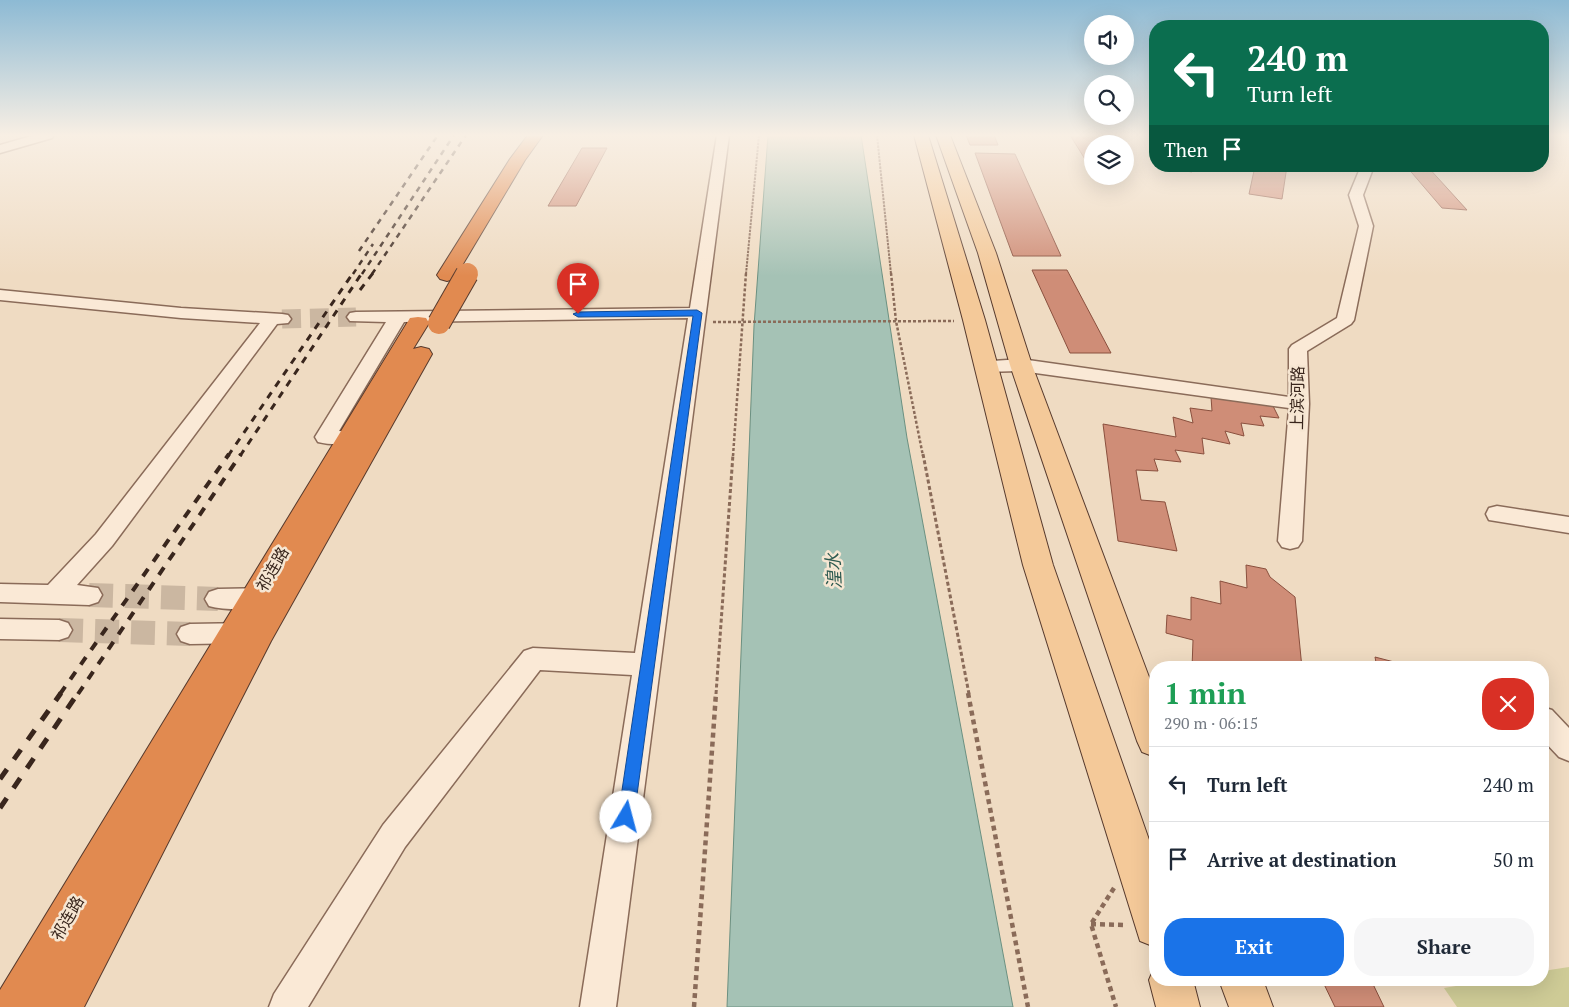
<!DOCTYPE html>
<meta charset="utf-8">
<style>
:root{--surface:#fff;--page:#f6f6f7;--text:#1f2937;--muted:#747a83;--line:#e0e1e3;--accent:#1a73e8}
body{margin:0;font-family:"PT Serif","Noto Sans SC",serif;background:var(--page);color:var(--text);height:100vh;display:flex;flex-direction:column;font-size:19px;white-space:nowrap}
*{box-sizing:border-box;margin:0}
p{font-size:16px;color:var(--muted)}
.icon{flex:none;width:28px;height:28px;fill:none;stroke:currentColor;stroke-width:2;stroke-linecap:round;stroke-linejoin:round}
.map{position:relative;flex:1;overflow:hidden}
.details{position:absolute;left:1149px;top:661px;width:400px;height:325px;display:flex;flex-direction:column;background:var(--surface);border-radius:20px;box-shadow:0 5px 20px #0002}
.details>*{flex:none}
.top-card{position:absolute;left:1149px;top:20px;width:400px;height:152px;border-radius:20px;box-shadow:0 5px 20px #0002;background:#0b6e4f;color:#fff;overflow:hidden}
.buttons{position:absolute;left:1084px;top:15px;display:grid;gap:10px}
.buttons a{display:grid;place-items:center;width:50px;height:50px;border-radius:50%;background:var(--surface);box-shadow:0 5px 20px #0002;font-size:25px}
.pin{position:absolute;display:grid;place-items:center;width:42px;height:42px;color:#fff;margin:-51px -21px;border-radius:50% 50% 50% 0;rotate:-45deg;box-shadow:0 0 5px #0007}
.pin .icon{rotate:45deg}
.me{position:absolute;width:55px;margin:-28px;rotate:8deg;stroke-linejoin:round;filter:drop-shadow(0 0 4px #0008)}
.turn{display:flex;align-items:center;gap:18px;height:105px;padding:0 15px;font-size:22px}
.turn .icon{width:65px;height:65px;stroke-width:2.5}
.turn b{display:block;font-size:35px;line-height:42px}
.then{display:flex;align-items:center;height:48px;padding:0 15px;background:#0003;gap:10px;font-size:19px}
.round{display:grid;place-items:center;flex:none;width:52px;height:52px;border-radius:20px;background:var(--page)}
.head{display:flex;align-items:center;justify-content:space-between;height:85px;padding:0 15px}
h1{font-size:30px;font-weight:700;line-height:38px;color:#1e9e55}
.cta{display:flex;gap:10px;margin-top:auto;padding:10px 15px}
.cta a{flex:1;height:58px;border-radius:20px;background:var(--accent);color:#fff;font-size:20px;font-weight:700;line-height:58px;text-align:center}
.cta a+a{background:var(--page);color:var(--text)}
ul{padding:0;list-style:none}
li{display:flex;align-items:center;gap:15px;height:75px;padding:0 15px;border-top:1px solid var(--line)}
li div{flex:1}
li b{display:block;font-size:19px}
li em{font-style:normal}
.map>svg:first-child{display:block}
</style>
<div class="map">
<svg width="1569" height="1007" viewBox="0 0 1569 1007">
<rect width="100%" height="100%" fill="#efdbc2"/>
<!-- green -->
<path fill="#cecb96" d="M1569,967V1007H1457L1444,988L1492,980H1542L1543,971Z"/>
<!-- water -->
<path fill="#a5c2b5" stroke="#6b9081" d="M768,135H861L907,438L1013,1007H727L754,326Z"/>
<!-- building -->
<g fill="#cf8d77" stroke="#8a503e">
<path d="M966,135H994L998,145H970Z"/>
<path d="M1070,135H1101L1107,144H1092V164H1088Z"/>
<path d="M582,148H607L576,206H548Z"/>
<path d="M975,153L1015,154L1061,256H1013Z"/>
<path d="M1167,166H1195L1192,172L1166,168Z"/>
<path d="M1255,166H1287L1282,199L1249,194Z"/>
<path d="M1406,166H1427L1467,210L1442,208Z"/>
<path d="M1032,270H1067L1111,353H1070Z"/>
<path d="M1211,397L1273,406L1279,418L1260,416L1264,426L1241,423L1244,436L1225,431L1230,444L1202,438L1204,454L1175,450L1181,462L1154,459L1158,471L1136,470L1141,500L1165,502L1177,551L1118,541L1103,424L1176,437L1173,417L1193,423L1190,408L1212,411Z"/>
<path d="M1246,565L1266,569L1270,577L1295,597L1302,668H1192L1193,640L1166,633L1167,615L1191,620V597L1221,604L1220,581L1247,588Z"/>
<path d="M1375,657L1417,668H1377Z"/>
<path d="M1322,980H1371L1384,1007H1335Z"/>
</g>
<g fill="none" stroke-linecap="round" stroke-linejoin="round">
<!-- minor-tunnel-far1 -->
<path stroke="#cbb7a1" stroke-width="19" stroke-dasharray="19 9" stroke-linecap="butt" d="M282,319L356,317"/>
<!-- minor-tunnel -->
<g stroke="#cbb7a1" stroke-width="24" stroke-dasharray="24 12" stroke-linecap="butt">
<path d="M89,595L218,599"/>
<path d="M59,630L190,634"/>
</g>
<!-- minor casing -->
<g stroke="#8a6b59" stroke-width="3">
<g id="minor">
<path d="M35,135H54L52,138L0,153V145Z"/>
<path d="M717,135H729L616,1007H580L632,675L540,670L405,847L308,1007H269L274,994L383,825L524,651L533,648L635,653L688,318L404,322L339,431L356,432L359,437L356,442C344,445 330,445 318,442L315,437L386,322L350,321L347,317L350,313L356,312L690,308Z"/>
<path d="M1361,166H1374L1363,195L1373,226L1354,320L1351,324L1307,351L1309,404L1302,541L1298,547L1290,549L1282,547L1278,541L1289,408L1021,371L985,372L978,370L976,366L978,362L1021,359L1289,397V349L1292,345L1337,318L1359,226L1349,195Z"/>
<path d="M0,290L181,308L282,314L288,315L291,319L288,323L277,324L112,546L77,585L98,588L102,595L98,602L89,605L0,602V584L48,585L96,534L260,323L181,318L0,300Z"/>
<path d="M1497,506L1569,517V533L1489,520L1486,514L1489,508Z"/>
<path d="M268,588L277,591L281,598L277,605C260,610 226,611 209,606L205,599L209,592L218,589Z"/>
<path d="M0,619L59,620L68,623L72,630L68,637L59,640L0,639Z"/>
<path d="M249,623L258,626L262,633L258,640L249,643L190,644L181,641L177,634L181,627L190,624Z"/>
<path d="M1542,707L1552,710L1569,728V761L1559,757L1542,739Z"/>
</g>
</g>
<!-- major casing -->
<g stroke="#573a2d" stroke-width="2">
<g id="major">
<path d="M914,135H928L985,320L1053,565L1155,857V947L1140,941L1023,565L963,320Z"/>
<path d="M936,135H950L996,253L1032,365L1155,693V757L1142,752L1137,741L1010,365L978,253Z"/>
<path d="M1155,966V980H1193L1200,1007H1156L1149,980Z"/>
<path d="M1219,980H1263L1273,1007H1229Z"/>
</g>
</g>
<!-- highway casing -->
<g stroke="#573a2d" stroke-width="2">
<g id="highway">
<path d="M528,135H543L525,160L454,279L447,281L440,279L437,275L510,159Z"/>
<path d="M418,317L426,318L429,323L413,349L421,347L429,349L432,354L271,641L84,1007H0V990L407,323L410,318Z"/>
</g>
</g>
<!-- path-far3 -->
<g stroke="#8a6b59" stroke-width="2" stroke-dasharray="2.5 1" stroke-linecap="butt">
<path d="M877,135L891,274"/>
<path d="M746,274L759,135"/>
</g>
<!-- path-far2 -->
<g stroke="#8a6b59" stroke-width="2.5" stroke-dasharray="3 2" stroke-linecap="butt">
<path d="M891,273L896,321L923,456"/>
<path d="M713,322L954,321"/>
<path d="M733,456L746,273"/>
</g>
<!-- path-far1 -->
<g stroke="#8a6b59" stroke-width="3" stroke-dasharray="4 2.5" stroke-linecap="butt">
<path d="M923,454L969,694"/>
<path d="M716,694L733,454"/>
</g>
<!-- path -->
<g stroke="#8a6b59" stroke-width="4.5" stroke-dasharray="5 4" stroke-linecap="butt">
<path d="M968,693L1028,1007"/>
<path d="M1114,888L1091,924L1116,1007"/>
<path d="M1091,924L1127,925"/>
<path d="M694,1007L716,693"/>
</g>
<!-- minor -->
<use href="#minor" fill="#fae9d6" fill-rule="evenodd"/>
<!-- major -->
<use href="#major" fill="#f4c999" fill-rule="evenodd"/>
<!-- highway -->
<use href="#highway" fill="#e18a50" fill-rule="evenodd"/>
<!-- rail-far3 -->
<g stroke="#39261d" stroke-width="2.5" stroke-dasharray="5.5 5.5" stroke-linecap="butt">
<path d="M359,251L438,135"/>
<path d="M353,274L373,244"/>
<path d="M362,274L454,135"/>
<path d="M372,274L466,135"/>
</g>
<!-- rail-far2 -->
<g stroke="#39261d" stroke-width="3" stroke-dasharray="7 7" stroke-linecap="butt">
<path d="M360,290L373,273"/>
<path d="M228,456L353,273"/>
<path d="M240,456L362,273"/>
</g>
<!-- rail-far1 -->
<g stroke="#39261d" stroke-width="4" stroke-dasharray="9 9" stroke-linecap="butt">
<path d="M60,694L229,454"/>
<path d="M78,694L241,454"/>
</g>
<!-- rail -->
<g stroke="#39261d" stroke-width="5" stroke-dasharray="12 12" stroke-linecap="butt">
<path d="M0,779L61,693"/>
<path d="M0,808L78,693"/>
</g>
<!-- highway-bridge casing -->
<g stroke="#573a2d" stroke-width="24" stroke-linecap="butt">
<path id="highway-bridge" d="M439,323L467,274"/>
</g>
<!-- highway-bridge -->
<use href="#highway-bridge" stroke="#e18a50" stroke-width="22"/>
</g>
<!-- sky -->
<linearGradient id="sky" x2="0" y2="1"><stop stop-color="#8dbad4"/><stop offset="0.49" stop-color="#f8efe4"/><stop offset="1" stop-color="#f8efe4" stop-opacity="0"/></linearGradient>
<rect width="1569" height="276" fill="url(#sky)"/>
<!-- route -->
<path fill="#1a73e8" stroke="#114b97" d="M697,310L702,313L634,817L632,822L626,824L621,822L618,817L693,316L578,317L573,314L578,312Z"/>
<g text-anchor="middle" stroke-width="5" stroke-linejoin="round" paint-order="stroke">
<!-- street labels -->
<g font-size="16" fill="#39261d" stroke="#f6e6d2">
<text transform="translate(1297 398) rotate(-89)" y="6">上滨河路</text>
<text transform="translate(272 569) rotate(-60)" y="6">祁连路</text>
<text transform="translate(67 918) rotate(-60)" y="6">祁连路</text>
</g>
<!-- water labels -->
<g font-size="18" font-style="italic" fill="#2c594f" stroke="#f6e6d2">
<text transform="translate(834 571) rotate(-93)" y="6">湟水</text>
</g>
</g>
</svg>
<div class="buttons">
<a><svg class="icon" aria-label="sound" viewBox="0 0 24 24"><path d="M4 9h4l5-4v14l-5-4H4zM17 9q2 3 0 6"/></svg></a>
<a><svg class="icon" aria-label="search" viewBox="0 0 24 24"><circle cx="10" cy="10" r="6"/><path d="M15 15l6 6"/></svg></a>
<a><svg class="icon" aria-label="layers" viewBox="0 0 24 24"><path d="M12 4l9 5-9 5-9-5zM3 14l9 5 9-5"/></svg></a>
</div>
<div class="pin" style="left:578px;top:314px;background:#d93025"><svg class="icon" aria-label="arrive" viewBox="0 0 24 24"><path d="M6 21V4h12l-3 4 3 4H6"/></svg></div>
<svg class="me" style="left:626px;top:817px" viewBox="-20 -20 40 40"><circle r="19" fill="#fff"/><path d="M0-13L10 11 0 6-10 11z" fill="#1a73e8"/></svg>
<div class="top-card">
<div class="turn"><svg class="icon" aria-label="left" viewBox="0 0 24 24"><path d="M17 20v-9H6M10 6l-5 5 5 5"/></svg><div><b>240 m</b>Turn left</div></div>
<div class="then">Then<svg class="icon" aria-label="arrive" viewBox="0 0 24 24"><path d="M6 21V4h12l-3 4 3 4H6"/></svg></div>
</div>
<section class="details">
<div class="head"><div><h1>1 min</h1><p>290 m · 06:15</p></div><a class="round" style="background:#d93025;color:#fff"><svg class="icon" aria-label="close" viewBox="0 0 24 24"><path d="M6 6l12 12M18 6L6 18"/></svg></a></div>
<ul>
<li><svg class="icon" aria-label="left" viewBox="0 0 24 24"><path d="M17 20v-9H6M10 6l-5 5 5 5"/></svg><div><b>Turn left</b></div><em>240 m</em></li>
<li><svg class="icon" aria-label="arrive" viewBox="0 0 24 24"><path d="M6 21V4h12l-3 4 3 4H6"/></svg><div><b>Arrive at destination</b></div><em>50 m</em></li>
</ul>
<div class="cta"><a>Exit</a><a>Share</a></div>
</section>
</div>
